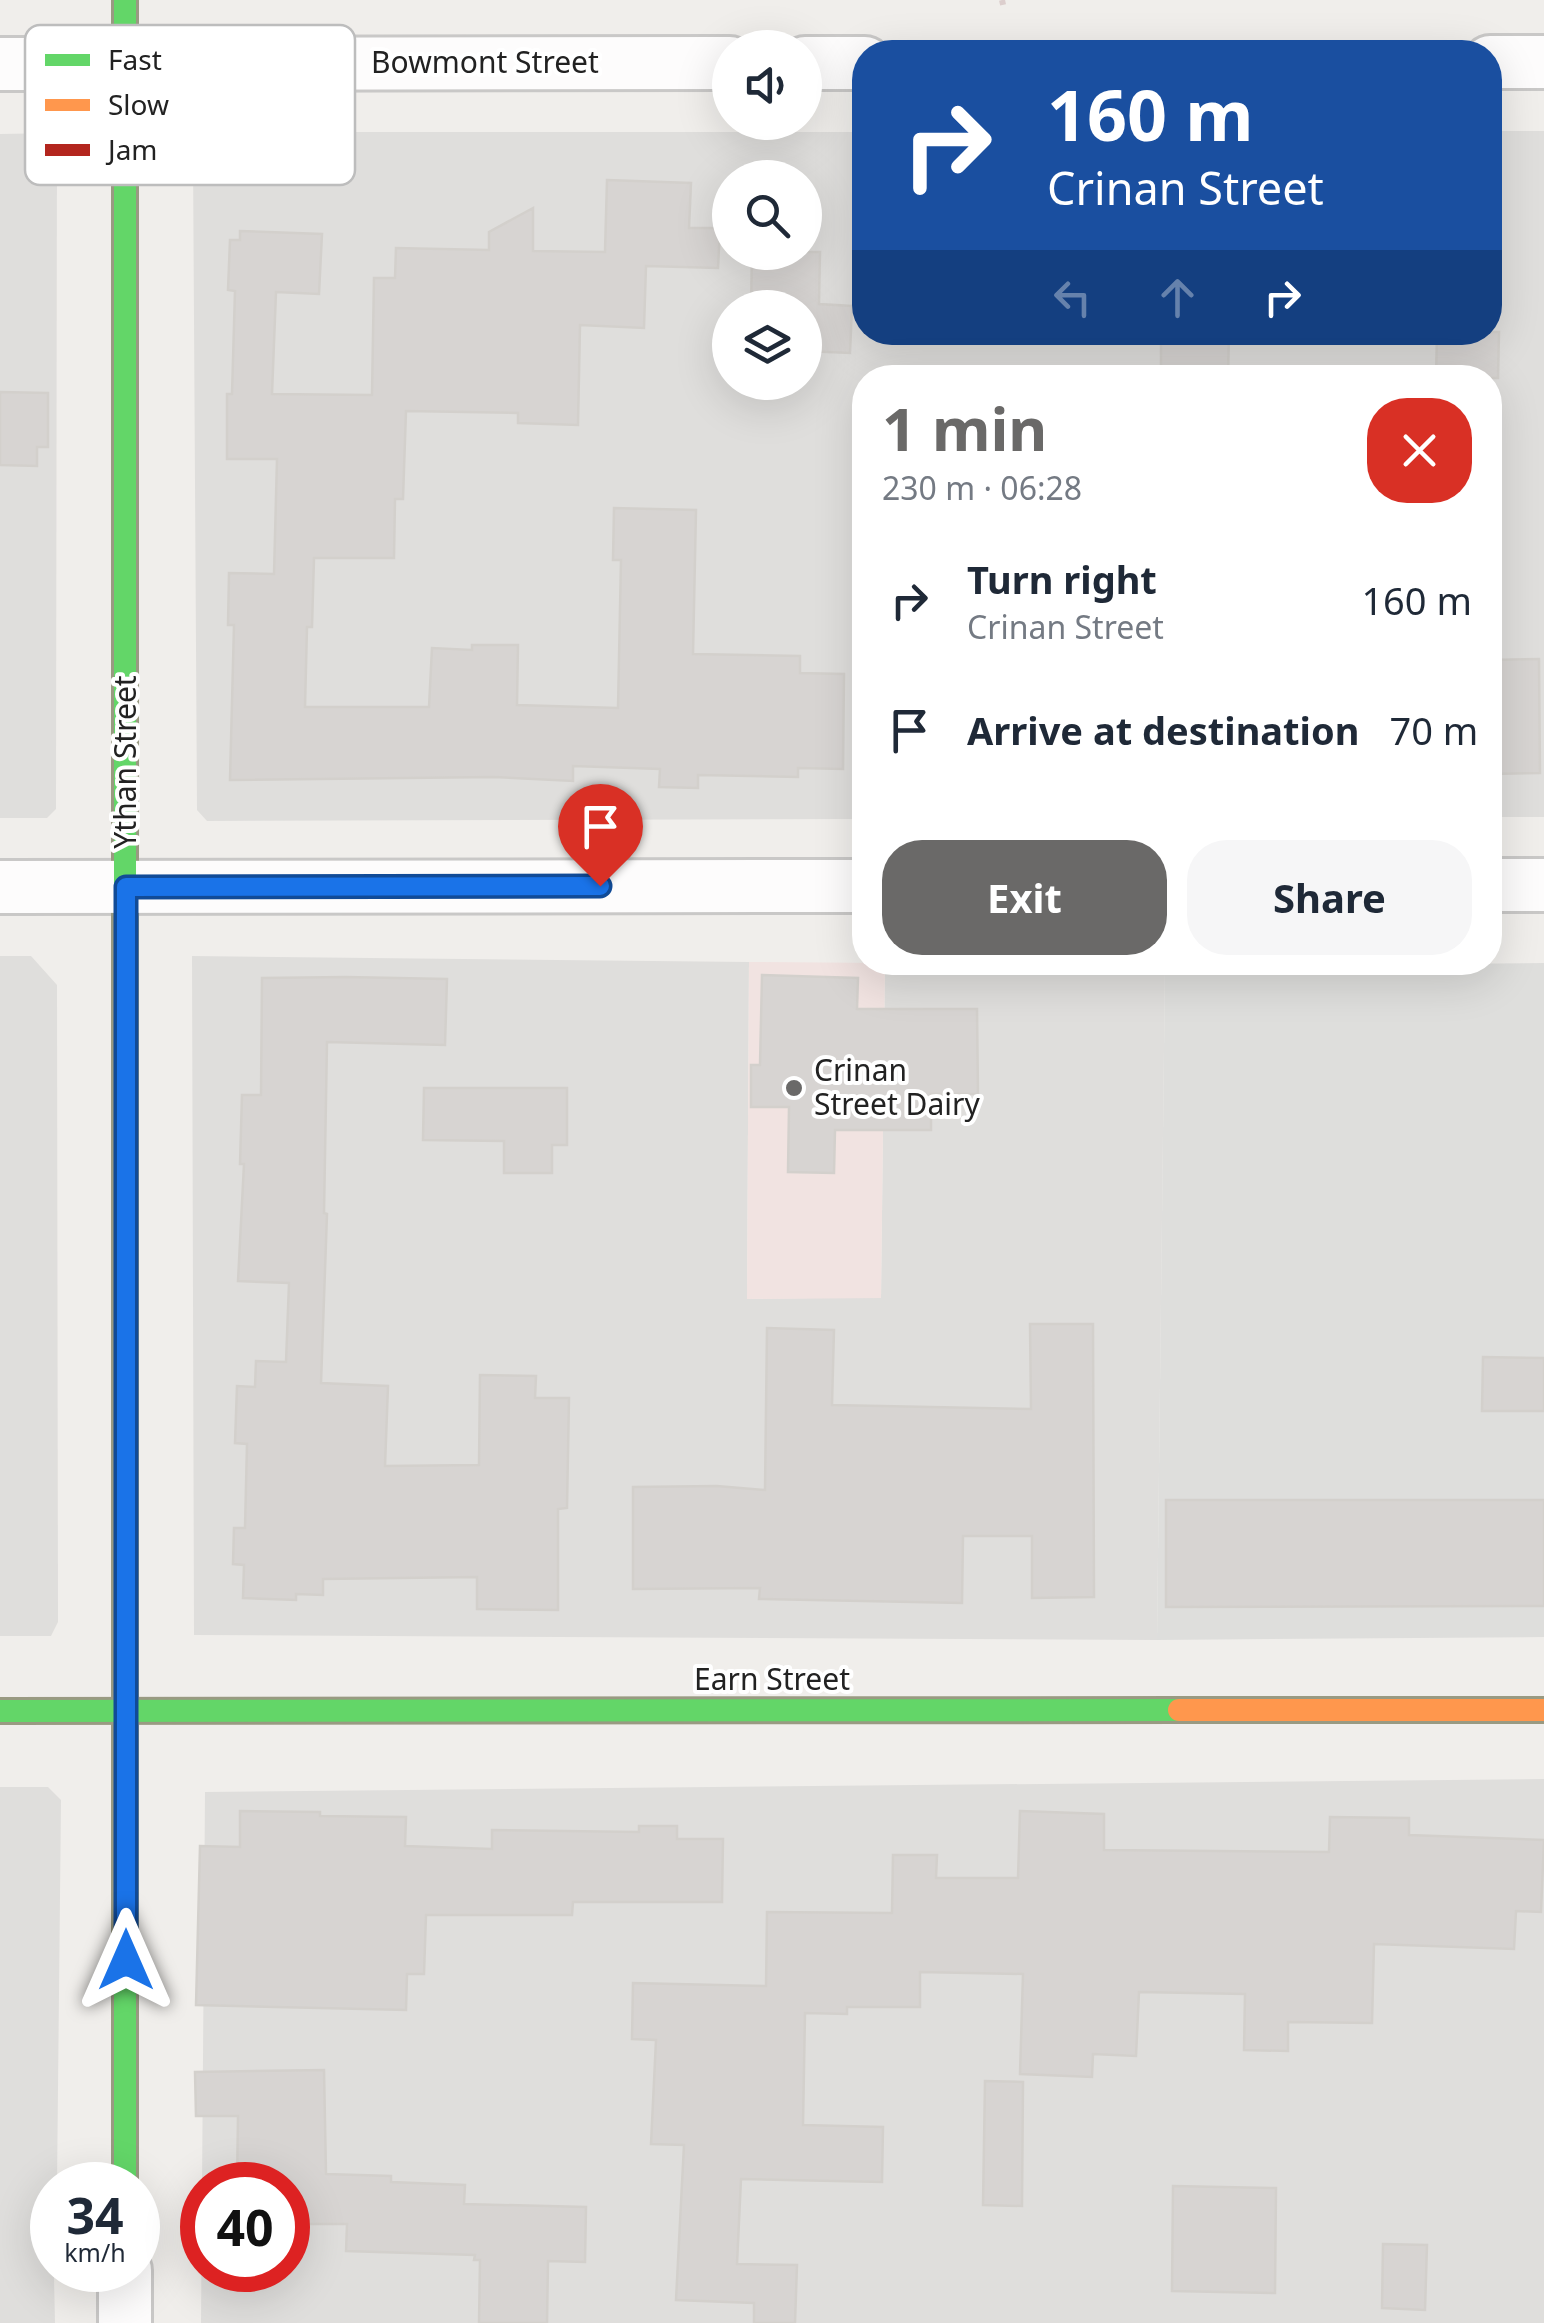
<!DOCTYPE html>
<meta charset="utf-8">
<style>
:root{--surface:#fff;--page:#f6f6f7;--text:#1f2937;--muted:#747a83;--accent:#6a6968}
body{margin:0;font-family:"Noto Sans",sans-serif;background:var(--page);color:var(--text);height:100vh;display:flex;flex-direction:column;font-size:38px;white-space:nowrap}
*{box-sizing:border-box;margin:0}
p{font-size:32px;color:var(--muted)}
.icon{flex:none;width:55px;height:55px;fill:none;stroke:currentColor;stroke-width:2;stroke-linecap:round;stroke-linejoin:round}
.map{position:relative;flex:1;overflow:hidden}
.details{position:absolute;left:852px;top:365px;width:650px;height:610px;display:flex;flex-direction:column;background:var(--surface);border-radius:40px;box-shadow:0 10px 40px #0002}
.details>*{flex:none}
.top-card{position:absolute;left:852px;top:40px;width:650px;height:305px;border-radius:40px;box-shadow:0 10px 40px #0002;background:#1a4fa0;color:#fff;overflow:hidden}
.buttons{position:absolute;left:712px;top:30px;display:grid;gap:20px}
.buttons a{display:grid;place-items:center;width:110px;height:110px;border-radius:50%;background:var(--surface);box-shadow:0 10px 40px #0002;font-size:50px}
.speed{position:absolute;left:30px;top:2162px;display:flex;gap:20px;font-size:50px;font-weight:700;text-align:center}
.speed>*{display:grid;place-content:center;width:130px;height:130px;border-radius:50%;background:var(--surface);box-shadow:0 10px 40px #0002;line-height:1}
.speed small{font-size:25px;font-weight:400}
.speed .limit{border:15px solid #d22;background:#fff;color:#111}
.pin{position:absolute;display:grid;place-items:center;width:85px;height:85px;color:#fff;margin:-102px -42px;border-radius:50% 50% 50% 0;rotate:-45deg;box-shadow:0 0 10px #0007}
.pin .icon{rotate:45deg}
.me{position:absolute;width:110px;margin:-55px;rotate:0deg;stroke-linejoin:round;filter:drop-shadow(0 0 8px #0008)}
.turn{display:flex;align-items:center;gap:35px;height:210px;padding:0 30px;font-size:45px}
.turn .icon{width:130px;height:130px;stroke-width:2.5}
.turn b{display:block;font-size:70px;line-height:85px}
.lanes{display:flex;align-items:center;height:95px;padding:0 30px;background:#0003;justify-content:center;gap:50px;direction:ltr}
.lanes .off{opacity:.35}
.round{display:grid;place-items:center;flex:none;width:105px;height:105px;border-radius:40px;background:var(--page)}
.head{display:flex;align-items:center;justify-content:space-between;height:170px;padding:0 30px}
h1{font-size:60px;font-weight:700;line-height:75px;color:var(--accent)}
.primary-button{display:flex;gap:20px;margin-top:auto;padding:20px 30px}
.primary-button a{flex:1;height:115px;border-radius:40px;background:var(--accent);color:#fff;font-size:40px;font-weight:700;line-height:115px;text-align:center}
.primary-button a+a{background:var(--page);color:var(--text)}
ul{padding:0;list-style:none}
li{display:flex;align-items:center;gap:30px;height:130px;padding:0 30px}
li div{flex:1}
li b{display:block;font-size:38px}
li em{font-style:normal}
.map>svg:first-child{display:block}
</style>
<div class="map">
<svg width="1544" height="2323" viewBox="0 0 1544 2323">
<rect width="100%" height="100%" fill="#f0eeeb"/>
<!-- residential -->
<g fill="#dfdedc" fill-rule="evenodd">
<path d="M1490,131H1544V817H1490V378H865V819L207,821L197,810L193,156L223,132H865V332H1490ZM730,178H805V252H730ZM730,308H805V382H730Z"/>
<path d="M57,133L56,809L47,818H0V134Z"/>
<path d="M0,956H31L57,985L58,1622L51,1636H0Z"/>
<path d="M192,956L749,962L747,1299L881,1297L885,963L1165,966L1157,1640L194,1635Z"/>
<path d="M1544,1779V2323H201L205,1792ZM202,2185H288V2270H202Z"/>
<path d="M0,1787H48L61,1800L57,2185H52L55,2323H0Z"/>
</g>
<!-- commercial -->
<path fill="#f1e3e1" d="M749,962L885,963L881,1298L747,1299Z"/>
<!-- religious -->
<path fill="#dededc" d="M1544,963V1637L1157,1640L1165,966Z"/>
<!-- building -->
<g fill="#d7d4d2" stroke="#d3d0cc" stroke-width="2.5">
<path d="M607,180L691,183L689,228H720L718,268L646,266L644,328L580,325L578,425L518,423V413L406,411L403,499H395L394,558H314L312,627H307L305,707H429L432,648L472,650V645H518L517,705L618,708L621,560H613L614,508L696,510L693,654L800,656V673L844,674L843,769L798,768V777L698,775V788L659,787L660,769L573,766V781L494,777L230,780L234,625H228L229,573L274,574L277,459H227V394H232L235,291L228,290L230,240H240V231L322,234L319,294L276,292L272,394L372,395L374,278H395L396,248L489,250V232L533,208V251L605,252Z"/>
<path d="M752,252H820L819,304L852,306L850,353L805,351V308H751Z"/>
<path d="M1161,332H1229L1228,378H1161Z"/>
<path d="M1437,332H1499L1498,378H1436Z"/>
<path d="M0,392L48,393V447H37V466L0,465Z"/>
<path d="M1539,659L1540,773L1490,774V660Z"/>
<path d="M762,975L858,978L857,1009H977L978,1094H931V1130H835L834,1173L788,1172L789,1107H751V1065H760Z"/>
<path d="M346,977L447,979L445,1045L327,1042L324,1213L327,1214L321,1383L388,1386L385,1466L479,1465L480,1375L536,1376L535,1398H569L567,1508L558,1509V1610L477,1609V1577L323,1579V1595L296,1594V1600L243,1598L244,1565L233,1564L234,1528H245L247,1444L235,1443L237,1386L255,1387L256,1361L286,1362L289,1283L238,1281L244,1164H240L242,1095H261L262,978Z"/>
<path d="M424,1088H567V1145H552V1173H504V1141L423,1140Z"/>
<path d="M1030,1324H1093L1094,1597L1032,1598V1536H963L962,1603L759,1599L760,1588L633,1589V1487L717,1486L765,1490L767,1328L834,1330L832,1405L1031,1409Z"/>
<path d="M1483,1357L1544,1358V1411H1482Z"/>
<path d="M1166,1500H1544V1606L1166,1607Z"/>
<path d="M240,1811L320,1812V1816L406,1817L405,1846L492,1849V1830L639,1832V1826H677V1839H723L722,1902H573L572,1915H426L424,1974H407L406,2010L196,2005L200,1846L240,1847Z"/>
<path d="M1020,1811L1104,1814V1850L1329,1852L1330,1817L1409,1818V1835L1544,1840L1541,1912L1516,1911L1514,1949L1374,1944L1372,2023L1288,2022V2051L1244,2050L1245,1994L1139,1992L1136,2056L1093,2054L1092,2077L1020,2074L1023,1974L920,1972V2007H847V2014L805,2013L803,2125L883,2127L882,2182L741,2179L737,2264L797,2265L795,2323H754V2303L676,2300L684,2145L651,2144L656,2040L632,2039L633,1983L766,1986L767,1912L892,1913L893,1855H937L936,1878H1018Z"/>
<path d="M324,2070L326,2174L391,2176V2182L465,2185L464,2204L586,2207L585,2262L548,2261L547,2323H479L480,2260H474L475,2255L346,2251L347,2224H288V2185H237L238,2116H196L195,2072Z"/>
<path d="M985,2081L1023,2082L1022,2206L983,2205Z"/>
<path d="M1173,2186L1276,2188L1275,2293L1172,2291Z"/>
<path d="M1383,2244L1427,2245L1425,2310L1382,2308Z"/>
</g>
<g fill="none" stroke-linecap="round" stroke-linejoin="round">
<!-- street casing -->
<g stroke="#c9c8c7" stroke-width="58">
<g id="street">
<path d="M1490,62H1544"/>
<path d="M805,63H865"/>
<path d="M0,64L730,63"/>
<path d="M1490,885H1544"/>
<path d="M0,887L865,886"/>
<path d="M125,2323V2270"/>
</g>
</g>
<!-- fast casing -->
<g stroke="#999a82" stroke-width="28">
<g id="fast">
<path d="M125,0V1156"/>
<path d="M125,1545V2185"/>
<path d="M0,1711L1179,1710"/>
</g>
</g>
<!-- slow casing -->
<g stroke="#999a82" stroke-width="28">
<path id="slow" d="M1179,1710H1544"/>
</g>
<!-- jam casing -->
<g stroke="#999a82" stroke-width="28">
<path id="jam" d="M125,1156V1545"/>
</g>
<!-- path -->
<path stroke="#dccecd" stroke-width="6" stroke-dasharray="5 5" stroke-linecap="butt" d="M1002,0L1004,9"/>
<!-- street -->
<use href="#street" stroke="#fdfcfc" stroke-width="52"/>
<!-- fast -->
<use href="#fast" stroke="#63d668" stroke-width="22"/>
<!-- slow -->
<use href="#slow" stroke="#ff974d" stroke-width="22"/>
<!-- jam -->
<use href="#jam" stroke="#b3261e" stroke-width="22"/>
</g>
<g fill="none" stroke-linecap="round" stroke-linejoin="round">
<!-- route casing -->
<g stroke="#114b97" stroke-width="25">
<path id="route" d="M126,1960V887L600,886"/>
</g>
<!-- route -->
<use href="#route" stroke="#1a73e8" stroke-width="18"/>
</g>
<!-- markers -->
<circle fill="#6a6968" stroke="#fff" stroke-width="4" cx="794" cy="1088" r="10"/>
<g text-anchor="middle" stroke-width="8" stroke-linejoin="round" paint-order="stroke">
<!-- street labels -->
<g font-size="30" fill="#222" stroke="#fff">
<text x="485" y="73">Bowmont Street</text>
<text transform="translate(126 762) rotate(-90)" y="10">Ythan Street</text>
<text x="772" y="1690">Earn Street</text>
</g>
<!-- poi labels -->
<g font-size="30" fill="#222" stroke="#fff" text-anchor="start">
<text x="814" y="1081">Crinan<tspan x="814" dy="34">Street Dairy</tspan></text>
</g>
</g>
<!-- legend -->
<rect x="25" y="25" width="330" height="160" rx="15" fill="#fff" stroke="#bdbdbd" stroke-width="2.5"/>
<rect x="45" y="54" width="45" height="12" fill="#63d668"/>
<rect x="45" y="99" width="45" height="12" fill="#ff974d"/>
<rect x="45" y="144" width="45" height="12" fill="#b3261e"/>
<g font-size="28" fill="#222">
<text x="108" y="70">Fast</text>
<text x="108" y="115">Slow</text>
<text x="108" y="160">Jam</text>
</g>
</svg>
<div class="buttons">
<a><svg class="icon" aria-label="sound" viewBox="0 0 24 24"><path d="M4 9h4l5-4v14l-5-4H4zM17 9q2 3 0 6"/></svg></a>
<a><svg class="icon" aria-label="search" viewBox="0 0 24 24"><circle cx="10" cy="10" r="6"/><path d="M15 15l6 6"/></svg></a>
<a><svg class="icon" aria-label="layers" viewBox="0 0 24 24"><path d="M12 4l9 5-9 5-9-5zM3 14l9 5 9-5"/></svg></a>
</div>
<div class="speed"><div>34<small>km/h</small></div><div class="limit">40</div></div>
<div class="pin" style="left:600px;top:886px;background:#d93025"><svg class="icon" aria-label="arrive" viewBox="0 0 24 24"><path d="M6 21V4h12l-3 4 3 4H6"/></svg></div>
<svg class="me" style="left:126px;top:1960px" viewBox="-20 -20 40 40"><path d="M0-17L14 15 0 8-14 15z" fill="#1a73e8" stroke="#fff" stroke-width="4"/></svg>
<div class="top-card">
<div class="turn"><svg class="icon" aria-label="right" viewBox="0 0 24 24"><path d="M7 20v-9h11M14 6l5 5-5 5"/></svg><div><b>160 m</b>Crinan Street</div></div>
<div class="lanes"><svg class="icon off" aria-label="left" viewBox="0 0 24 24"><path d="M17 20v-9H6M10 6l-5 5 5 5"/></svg><svg class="icon off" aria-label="ahead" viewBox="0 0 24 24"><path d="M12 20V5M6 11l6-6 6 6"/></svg><svg class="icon" aria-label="right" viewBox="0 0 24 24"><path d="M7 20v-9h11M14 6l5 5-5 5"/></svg></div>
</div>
<section class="details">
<div class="head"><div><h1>1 min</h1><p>230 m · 06:28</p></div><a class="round" style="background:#d93025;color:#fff"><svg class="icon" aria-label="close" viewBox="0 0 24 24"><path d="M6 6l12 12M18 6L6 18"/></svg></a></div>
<ul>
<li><svg class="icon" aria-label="right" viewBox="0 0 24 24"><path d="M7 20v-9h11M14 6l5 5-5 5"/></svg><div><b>Turn right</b><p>Crinan Street</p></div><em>160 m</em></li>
<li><svg class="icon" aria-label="arrive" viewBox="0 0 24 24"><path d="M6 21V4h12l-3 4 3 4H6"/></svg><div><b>Arrive at destination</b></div><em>70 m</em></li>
</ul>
<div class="primary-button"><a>Exit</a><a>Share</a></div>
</section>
</div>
